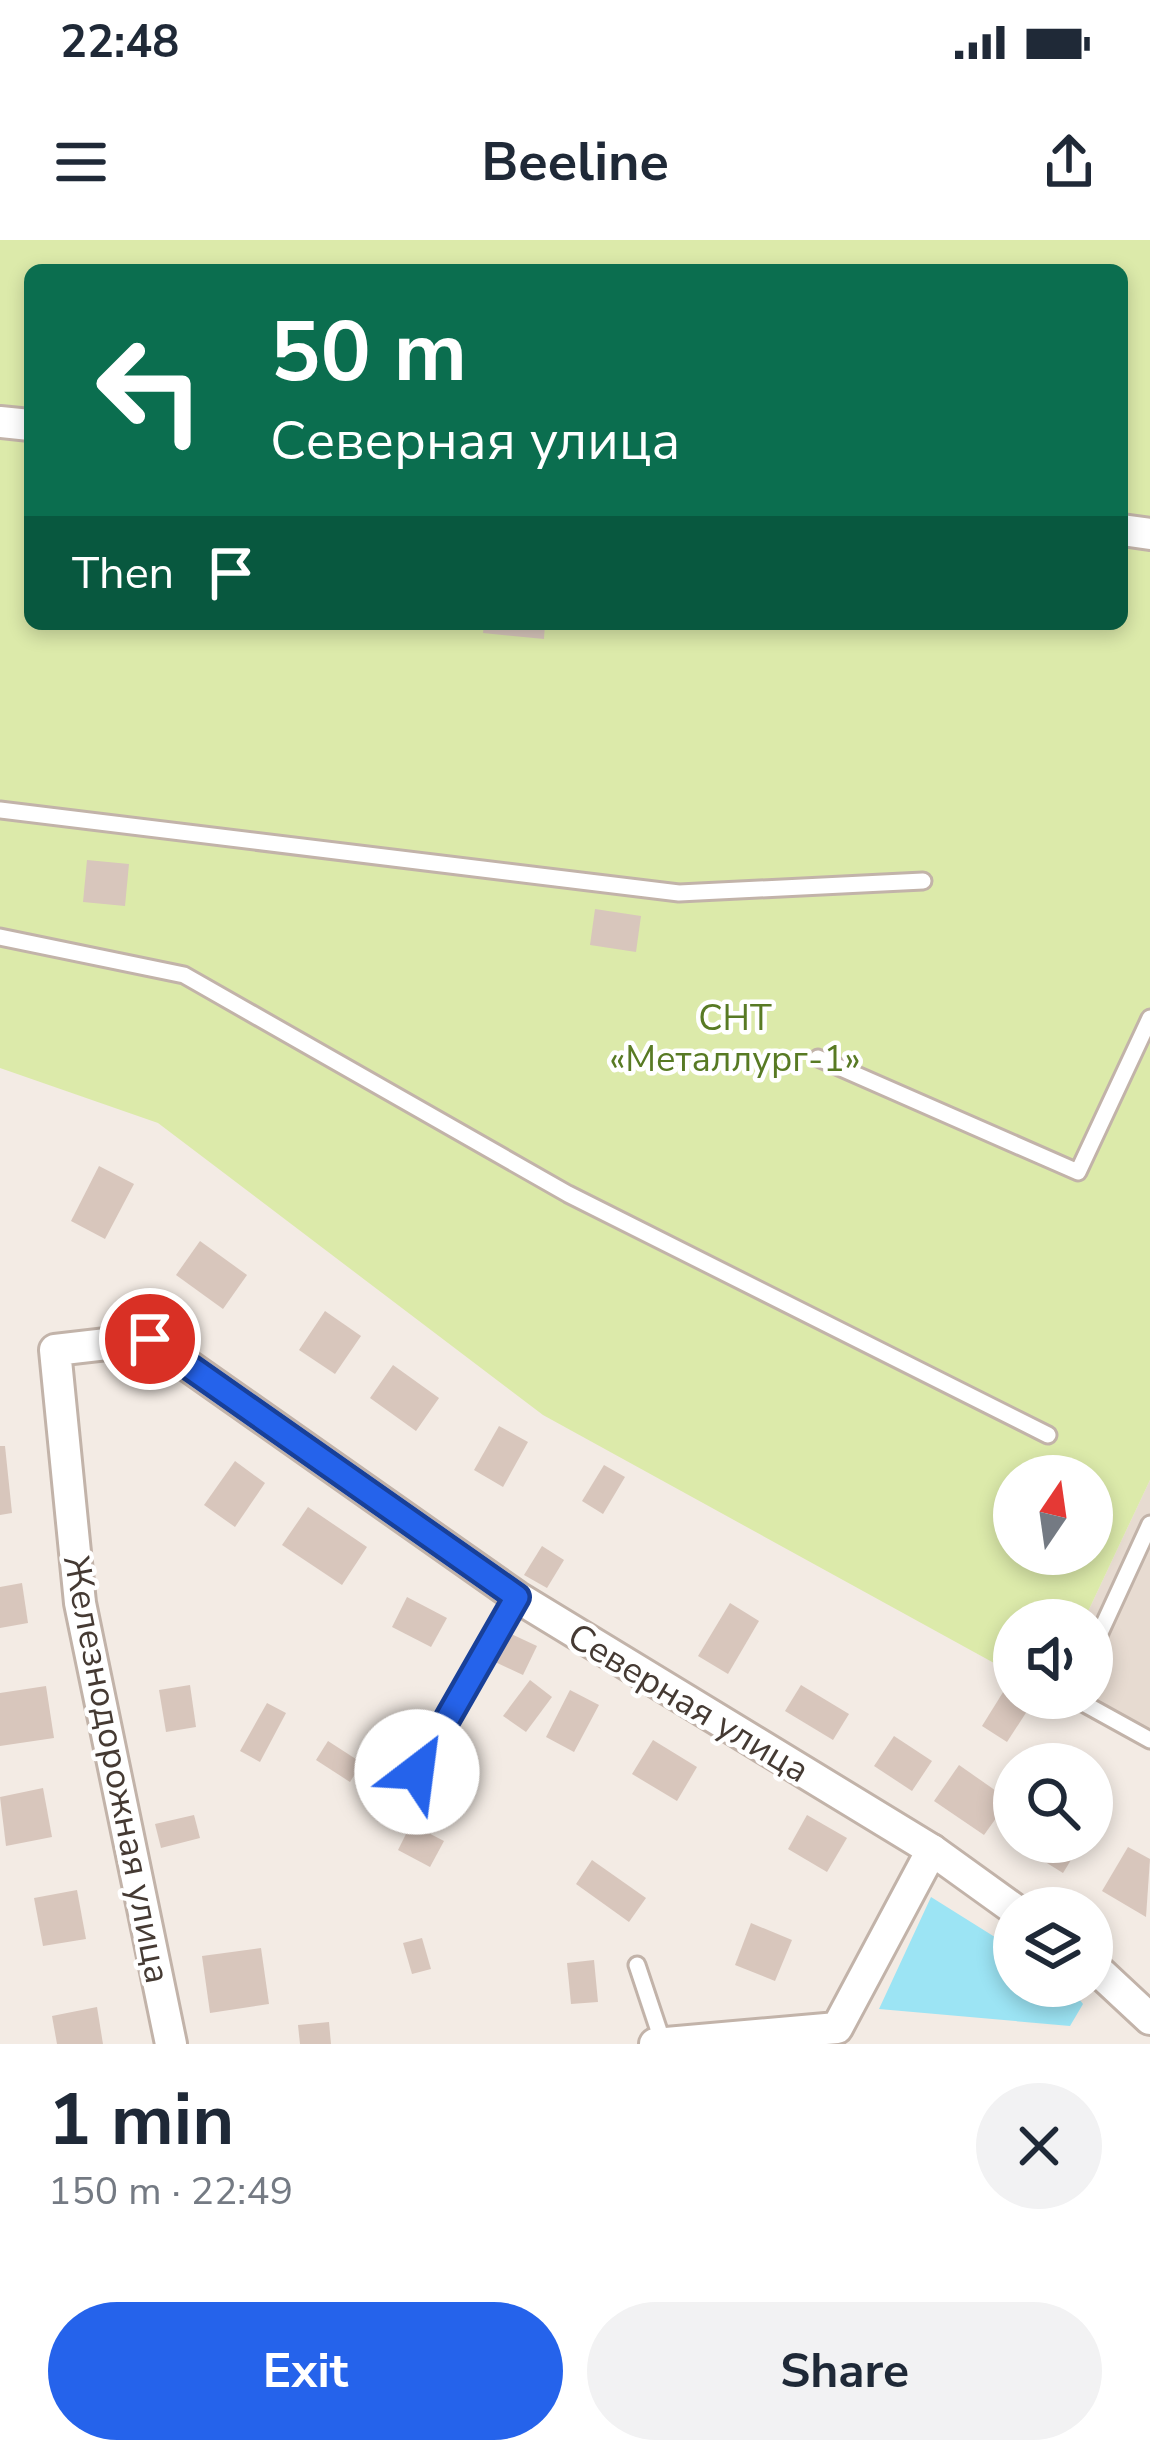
<!DOCTYPE html>
<meta charset="utf-8">
<style>
:root{--surface:#fff;--page:#f2f2f3;--text:#1f2937;--muted:#747a83;--accent:#2563eb}
body{margin:0;font-family:"Nunito Sans",sans-serif;background:var(--page);color:var(--text);height:100vh;display:flex;flex-direction:column;font-size:45px;white-space:nowrap}
*{box-sizing:border-box;margin:0}
p{font-size:39px;color:var(--muted)}
.icon{flex:none;width:66px;height:66px;fill:none;stroke:currentColor;stroke-width:2;stroke-linecap:round;stroke-linejoin:round}
.map{position:relative;height:1804px;overflow:hidden}
.drawer{display:flex;flex-direction:column;background:var(--surface);flex:1}
.drawer>*{flex:none}
.hud{position:absolute;left:24px;top:24px;width:1104px;height:366px;border-radius:18px;box-shadow:0 6px 18px #0003;background:#0b6e4f;color:#fff;overflow:hidden}
.needle{width:78px;rotate:13deg}
.controls{position:absolute;left:993px;top:1215px;display:grid;gap:24px}
.controls a{display:grid;place-items:center;width:120px;height:120px;border-radius:50%;background:var(--surface);box-shadow:0 6px 18px #0003;font-size:60px}
.pin{position:absolute;display:grid;place-items:center;width:102px;height:102px;color:#fff;margin:-51px;border:6px solid #fff;border-radius:50%;box-shadow:0 3px 12px #0007}
.me{position:absolute;width:132px;margin:-66px;rotate:30deg;stroke-linejoin:round;filter:drop-shadow(0 0 9px #0008)}
.turn{display:flex;align-items:center;gap:42px;height:252px;padding:0 48px;font-size:54px}
.turn .icon{width:156px;height:156px;stroke-width:2.5}
.turn b{display:block;font-size:84px;line-height:102px}
.then{display:flex;align-items:center;height:114px;padding:0 48px;background:#0003;gap:24px;font-size:45px}
.round{display:grid;place-items:center;flex:none;width:126px;height:126px;border-radius:63px;background:var(--page)}
.summary{display:flex;align-items:center;justify-content:space-between;height:204px;padding:0 48px}
h1{font-size:72px;font-weight:700;line-height:90px}
.cta{display:flex;gap:24px;margin-top:auto;padding:24px 48px}
.cta a{flex:1;height:138px;border-radius:72px;background:var(--accent);color:#fff;font-size:48px;font-weight:700;line-height:138px;text-align:center}
.cta a+a{background:var(--page);color:var(--text)}
.status{display:flex;justify-content:space-between;align-items:center;height:84px;padding:0 60px;background:var(--surface);direction:ltr}
.status svg{height:33px;fill:currentColor}
header{display:flex;justify-content:space-between;align-items:center;height:156px;padding:0 48px;background:var(--surface);font-size:54px;font-weight:700}
.map>svg:first-child{display:block}
</style>
<div class="status"><b>22:48</b><svg viewBox="0 0 49 12"><path d="M0 12V9h3v3zM5 12V6h3v6zM10 12V3h3v9zM15 12V0h3v12zM26 1h20v11H26zM47 4h2v5h-2z"/></svg></div>
<header><svg class="icon" aria-label="menu" viewBox="0 0 24 24"><path d="M4 6h16M4 12h16M4 18h16"/></svg>Beeline<svg class="icon" aria-label="share" viewBox="0 0 24 24"><path d="M12 15V3M7 8l5-5 5 5M5 13v7h14v-7"/></svg></header>
<div class="map">
<svg width="1150" height="1804" viewBox="0 0 1150 1804">
<rect width="100%" height="100%" fill="#f3ebe4"/>
<!-- residential -->
<path fill="#e7dbd1" d="M1150,1240V1511L1057,1458H1092V1380H1084Z"/>
<!-- green -->
<path fill="#dceaaa" fill-rule="evenodd" d="M0,0H1150V1240L1084,1380H1014V1434L543,1175L158,883L0,828ZM30,30H1122V384H30ZM1014,1236H1092V1314H1014Z"/>
<!-- water -->
<path fill="#9ce4f4" d="M931,1657L1014,1709V1746H1069L1083,1764L1070,1786L879,1769Z"/>
<!-- building -->
<g fill="#d8c6bc">
<path d="M484,384H545L544,399L483,393Z"/>
<path d="M87,620L129,624L125,666L83,662Z"/>
<path d="M595,669L641,676L636,712L590,705Z"/>
<path d="M99,926L134,944L105,999L71,981Z"/>
<path d="M200,1001L247,1035L223,1069L176,1035Z"/>
<path d="M325,1071L361,1096L335,1134L299,1110Z"/>
<path d="M393,1125L439,1158L416,1191L370,1158Z"/>
<path d="M499,1186L528,1202L503,1247L474,1230Z"/>
<path d="M0,1206H5L12,1273L0,1275Z"/>
<path d="M235,1221L265,1243L235,1287L204,1265Z"/>
<path d="M604,1225L625,1237L603,1274L582,1261Z"/>
<path d="M308,1267L367,1307L342,1345L282,1305Z"/>
<path d="M542,1306L564,1320L547,1348L524,1335Z"/>
<path d="M22,1343L28,1383L0,1388V1347Z"/>
<path d="M407,1357L447,1378L431,1407L392,1387Z"/>
<path d="M730,1363L759,1381L728,1434L698,1416Z"/>
<path d="M507,1392L537,1406L523,1435L493,1421Z"/>
<path d="M530,1440L552,1457L526,1492L503,1476Z"/>
<path d="M190,1445L196,1487L166,1492L159,1450Z"/>
<path d="M801,1445L849,1474L833,1500L785,1471Z"/>
<path d="M46,1446L54,1498L0,1506V1453Z"/>
<path d="M1005,1449L1031,1465L1007,1502L982,1486Z"/>
<path d="M570,1450L599,1465L574,1512L546,1497Z"/>
<path d="M267,1463L286,1473L260,1522L240,1511Z"/>
<path d="M894,1496L932,1521L912,1551L874,1526Z"/>
<path d="M653,1500L697,1527L677,1561L632,1534Z"/>
<path d="M328,1501L362,1523L350,1542L316,1520Z"/>
<path d="M959,1525L1009,1560L984,1595L934,1561Z"/>
<path d="M43,1548L52,1597L6,1606L0,1557Z"/>
<path d="M194,1575L200,1598L161,1608L155,1584Z"/>
<path d="M807,1575L847,1598L827,1632L788,1609Z"/>
<path d="M411,1584L444,1601L430,1627L398,1610Z"/>
<path d="M1024,1602H1082L1063,1633L1021,1607Z"/>
<path d="M1128,1607L1150,1619L1146,1677L1102,1651Z"/>
<path d="M592,1620L646,1658L629,1682L576,1644Z"/>
<path d="M77,1650L86,1699L43,1706L34,1658Z"/>
<path d="M751,1683L792,1700L775,1741L735,1725Z"/>
<path d="M422,1698L431,1729L412,1734L403,1703Z"/>
<path d="M261,1708L269,1764L210,1773L202,1716Z"/>
<path d="M594,1720L598,1762L571,1764L567,1723Z"/>
<path d="M97,1767L103,1804H57L52,1776Z"/>
<path d="M329,1782L331,1804H300L298,1785Z"/>
</g>
<g fill="none" stroke-linecap="round" stroke-linejoin="round">
<!-- service casing -->
<g stroke="#c2b3a9" stroke-width="21">
<g id="service">
<path d="M0,570L679,653L923,641"/>
<path d="M0,697L184,735L568,954L1048,1195"/>
<path d="M818,818L1078,932L1150,778"/>
<path d="M1092,1410L1150,1284"/>
<path d="M1074,1458L1150,1500"/>
<path d="M417,1531L517,1357"/>
<path d="M637,1725L663,1803"/>
</g>
</g>
<!-- minor casing -->
<g stroke="#c2b3a9" stroke-width="36">
<g id="minor">
<path d="M0,182L30,185"/>
<path d="M1122,290L1150,294"/>
<path d="M1092,1725L1150,1779"/>
<path d="M171,1804L80,1363L55,1110L150,1099L517,1357L932,1610L1014,1669"/>
<path d="M655,1804L837,1788L932,1610"/>
</g>
</g>
<!-- service -->
<use href="#service" stroke="#fff" stroke-width="15"/>
<!-- minor -->
<use href="#minor" stroke="#fff" stroke-width="30"/>
</g>
<g fill="none" stroke-linecap="round" stroke-linejoin="round">
<!-- route casing -->
<g stroke="#184099" stroke-width="30">
<path id="route" d="M150,1099L517,1357L417,1532"/>
</g>
<!-- route -->
<use href="#route" stroke="#2563eb" stroke-width="21"/>
</g>
<g text-anchor="middle" stroke-width="9" stroke-linejoin="round" paint-order="stroke">
<!-- park labels -->
<g font-size="36" fill="#587a24" stroke="#fff">
<text x="735" y="790">СНТ<tspan x="735" dy="41">«Металлург-1»</tspan></text>
</g>
<!-- street labels -->
<g font-size="36" fill="#453a33" stroke="#fff">
<text transform="translate(689 1462) rotate(31)" y="13">Северная улица</text>
<text transform="translate(118 1529) rotate(79)" y="13">Железнодорожная улица</text>
</g>
</g>
</svg>
<div class="controls">
<a><svg class="needle" viewBox="-14 -14 28 28"><path d="M0-13l5 13h-10z" fill="#e53935"/><path d="M0 13l5-13h-10z" fill="#747a83"/></svg></a>
<a><svg class="icon" aria-label="sound" viewBox="0 0 24 24"><path d="M4 9h4l5-4v14l-5-4H4zM17 9q2 3 0 6"/></svg></a>
<a><svg class="icon" aria-label="search" viewBox="0 0 24 24"><circle cx="10" cy="10" r="6"/><path d="M15 15l6 6"/></svg></a>
<a><svg class="icon" aria-label="layers" viewBox="0 0 24 24"><path d="M12 4l9 5-9 5-9-5zM3 14l9 5 9-5"/></svg></a>
</div>
<div class="pin" style="left:150px;top:1099px;background:#d93025"><svg class="icon" aria-label="arrive" viewBox="0 0 24 24"><path d="M6 21V4h12l-3 4 3 4H6"/></svg></div>
<svg class="me" style="left:417px;top:1532px" viewBox="-20 -20 40 40"><circle r="19" fill="#fff"/><path d="M0-13L10 11 0 6-10 11z" fill="#2563eb"/></svg>
<div class="hud">
<div class="turn"><svg class="icon" aria-label="left" viewBox="0 0 24 24"><path d="M17 20v-9H6M10 6l-5 5 5 5"/></svg><div><b>50 m</b>Северная улица</div></div>
<div class="then">Then<svg class="icon" aria-label="arrive" viewBox="0 0 24 24"><path d="M6 21V4h12l-3 4 3 4H6"/></svg></div>
</div>
</div>
<section class="drawer">
<div class="summary"><div><h1>1 min</h1><p>150 m · 22:49</p></div><a class="round"><svg class="icon" aria-label="close" viewBox="0 0 24 24"><path d="M6 6l12 12M18 6L6 18"/></svg></a></div>
<div class="cta"><a>Exit</a><a>Share</a></div>
</section>
